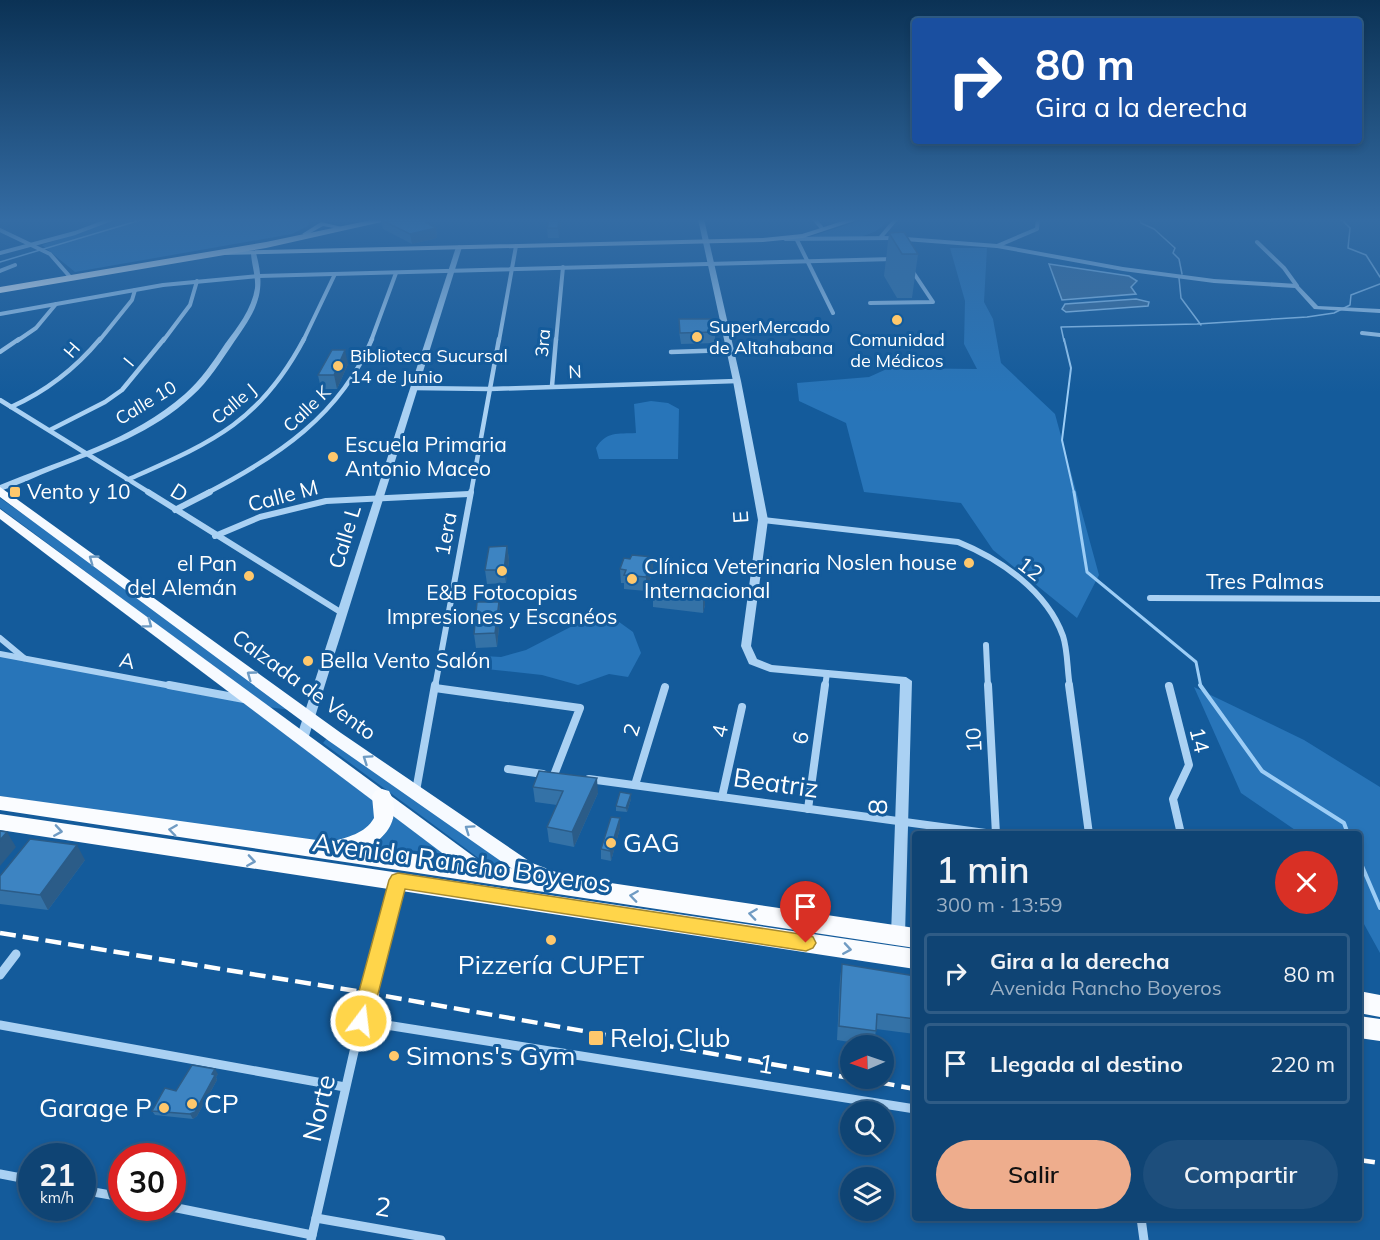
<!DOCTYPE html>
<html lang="es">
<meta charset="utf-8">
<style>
:root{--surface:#0f4474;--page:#1d4e7c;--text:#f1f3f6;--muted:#9bb0c5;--line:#2f5c86;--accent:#eead8d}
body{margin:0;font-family:Mulish,sans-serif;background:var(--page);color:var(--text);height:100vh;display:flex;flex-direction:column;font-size:22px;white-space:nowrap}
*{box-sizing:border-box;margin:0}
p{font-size:20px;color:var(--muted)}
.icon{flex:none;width:33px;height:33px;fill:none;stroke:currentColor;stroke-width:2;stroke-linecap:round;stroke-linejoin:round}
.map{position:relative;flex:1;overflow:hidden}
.details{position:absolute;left:912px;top:831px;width:450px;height:390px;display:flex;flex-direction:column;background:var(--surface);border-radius:6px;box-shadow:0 3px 9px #0003,0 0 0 2px var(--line)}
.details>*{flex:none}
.top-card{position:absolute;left:912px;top:18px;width:450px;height:126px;border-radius:6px;box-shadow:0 3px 9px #0003,0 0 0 2px var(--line);background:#1a4fa0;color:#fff;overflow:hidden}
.needle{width:39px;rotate:268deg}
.fabs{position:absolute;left:840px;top:1035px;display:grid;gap:12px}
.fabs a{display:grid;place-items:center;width:54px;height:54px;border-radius:50%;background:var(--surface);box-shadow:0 3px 9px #0003,0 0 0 2px var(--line);font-size:30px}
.speed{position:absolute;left:18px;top:1143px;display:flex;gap:12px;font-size:30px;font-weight:700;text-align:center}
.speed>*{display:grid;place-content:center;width:78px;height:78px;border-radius:50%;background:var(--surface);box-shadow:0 3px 9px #0003,0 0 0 2px var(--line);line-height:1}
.speed small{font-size:15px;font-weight:400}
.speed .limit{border:9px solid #d22;background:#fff;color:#111}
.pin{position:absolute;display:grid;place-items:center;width:51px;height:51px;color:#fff;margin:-62px -26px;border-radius:50% 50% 50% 0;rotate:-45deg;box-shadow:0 0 6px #0007}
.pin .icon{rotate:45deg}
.me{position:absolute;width:66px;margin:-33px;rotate:15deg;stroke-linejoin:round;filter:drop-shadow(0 0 4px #0008)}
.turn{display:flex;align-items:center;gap:21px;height:126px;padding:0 24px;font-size:27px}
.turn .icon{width:78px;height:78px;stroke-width:2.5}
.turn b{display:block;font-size:42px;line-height:51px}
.round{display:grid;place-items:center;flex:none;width:63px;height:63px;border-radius:32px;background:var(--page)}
.headline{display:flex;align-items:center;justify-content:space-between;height:102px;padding:0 24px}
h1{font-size:36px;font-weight:600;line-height:45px}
.button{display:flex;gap:12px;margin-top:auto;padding:12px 24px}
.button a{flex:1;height:69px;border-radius:36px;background:var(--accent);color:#111;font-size:24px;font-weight:600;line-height:69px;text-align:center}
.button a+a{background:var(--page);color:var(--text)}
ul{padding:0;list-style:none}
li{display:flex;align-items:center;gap:18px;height:81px;margin:0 12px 9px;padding:0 12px;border:3px solid var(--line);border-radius:6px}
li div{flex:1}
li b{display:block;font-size:22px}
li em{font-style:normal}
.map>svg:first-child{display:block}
</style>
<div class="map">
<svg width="1380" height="1240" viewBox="0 0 1380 1240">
<rect width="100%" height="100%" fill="#145b9b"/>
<!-- green -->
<g fill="#2875b9">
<path d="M118,219H310L308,226L292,234L75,272L42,245Z"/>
<path d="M866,219H888C874,244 833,237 809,237Z"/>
<path d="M950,248H987L984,302L993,319L1001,363L1055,414L1099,575L1077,618L993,550L961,503L864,492L846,423L799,401L797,383L869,377L889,368L977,369L964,344L965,301Z"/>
<path d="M651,401L668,403L679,409L678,459H599L596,448C606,431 618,434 636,433L634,404Z"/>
<path d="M0,498L129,588L291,710L268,707L0,508Z"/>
<path d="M615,619L633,632L641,653L628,677L609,674L578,685L542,675L486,669L473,662L483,656L501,657L526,650L584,620Z"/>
<path d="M0,654L249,700L382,796L381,826L338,848L0,796Z"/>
<path d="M1194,687L1304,740L1380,787V953L1359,915V834H1301L1241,793Z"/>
<path d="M328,737L503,861L501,864L492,868L323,743Z"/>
<path d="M396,813L446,854L369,846L383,836Z"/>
</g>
<!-- water -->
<g fill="#3c6e9c" stroke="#9ccdf6" stroke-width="1.5">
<path d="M1049,264L1129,276L1137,281L1131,287L1136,294L1062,300Z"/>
<path d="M1136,299L1149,302L1148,306L1066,312L1062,309L1065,304Z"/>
</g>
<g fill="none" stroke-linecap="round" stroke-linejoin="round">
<!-- stream-far3 -->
<g stroke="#9ccdf6" stroke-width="1.5">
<path d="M1140,219L1141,223L1154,229L1175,248L1173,253L1179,259L1182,274"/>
<path d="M1341,219L1350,228L1348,248L1366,255L1380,277"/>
<path d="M0,262L144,219"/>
<path d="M1179,278L1181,298L1201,325"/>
<path d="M1064,341L1061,327L1197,324L1307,317L1334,313L1350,305L1351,295L1380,284"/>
</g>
<!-- stream-far2 -->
<path stroke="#9ccdf6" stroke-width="2" d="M1064,339L1071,368L1062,440L1074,493"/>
<!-- stream-far1 -->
<path stroke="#9ccdf6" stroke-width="3" d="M1074,492L1087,572L1196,662L1201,687"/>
<!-- stream -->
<g stroke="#9ccdf6" stroke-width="4">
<path d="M1200,685L1262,771L1344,823L1348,834"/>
<path d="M1359,859L1380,908"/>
</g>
<!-- minor-far4 -->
<g stroke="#aad1f3" stroke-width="4">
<path d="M814,219L821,227"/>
<path d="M0,230L50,254L71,278"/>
<path d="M796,238L833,313"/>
<path d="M880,238L896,219"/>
<path d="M1257,242L1284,268L1297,286"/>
<path d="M997,246L1037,229L1038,219"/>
<path d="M0,253L75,233L112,219"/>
<path d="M0,271L15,265"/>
<path d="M870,303L933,302L911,269"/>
<path d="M0,314L163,285L259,276L893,259"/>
<path d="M1362,333L1380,335"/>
<path d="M17,341L36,328L56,304"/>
<path d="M99,341L132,300L135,290"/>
<path d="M163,341L190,305L197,281"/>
<path d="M303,341L335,274"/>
<path d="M371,341L396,273"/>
<path d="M499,341L516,246"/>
<path d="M556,341L563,267"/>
</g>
<!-- minor-far3 -->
<g stroke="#aad1f3" stroke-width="4.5">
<path d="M0,352L19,339"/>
<path d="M671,352L730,350"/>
<path d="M552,386L556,339"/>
<path d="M414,388L490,389L737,381"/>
<path d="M0,400L150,493"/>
<path d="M11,407C47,391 75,369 100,339"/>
<path d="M50,430L105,402L122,390L164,339"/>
<path d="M127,480C210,443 259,424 304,339"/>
<path d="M207,493C277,457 341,415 372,339"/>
<path d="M471,493L499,339"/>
</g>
<!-- minor-far2 -->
<g stroke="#aad1f3" stroke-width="6">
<path d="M148,492L342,613"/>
<path d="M175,510L210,492"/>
<path d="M763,520L958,542C1000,559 1047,591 1063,636C1068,651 1067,671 1070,687"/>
<path d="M215,536L260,517L326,501L469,494"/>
<path d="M1150,598L1380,599"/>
<path d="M0,638L24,658"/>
<path d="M986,645L988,687"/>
<path d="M0,654L177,687"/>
<path d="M435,687L471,492"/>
<path d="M825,687L827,673"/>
</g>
<!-- minor-far1 -->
<g stroke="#aad1f3" stroke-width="8">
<path d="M169,685L244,699"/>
<path d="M988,685L996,834"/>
<path d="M1069,685L1089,834"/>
<path d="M1169,686L1189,765L1173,799L1181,834"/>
<path d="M435,688L580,708L554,775"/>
<path d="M508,769L543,774"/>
<path d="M589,779L993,834"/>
<path d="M635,785L665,687"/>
<path d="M416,791L435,685"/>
<path d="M722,797L742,707"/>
<path d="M808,809L825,685"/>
<path d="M385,931L397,885"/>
</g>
<!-- minor -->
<g stroke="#aad1f3" stroke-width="9">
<path d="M0,975L16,954"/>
<path d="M361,1021L915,1109"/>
<path d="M0,1025L345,1087"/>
<path d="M0,1174L32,1180"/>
<path d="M82,1190L122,1197"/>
<path d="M172,1207L312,1235"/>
<path d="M316,1218L441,1240"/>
<path d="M1141,1218L1144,1240"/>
<path d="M311,1240L361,1021L385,930"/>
</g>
<!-- tertiary -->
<g fill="#aad1f3" fill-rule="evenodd">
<path d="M698,219H704L741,381L768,520L751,646L757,659L772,665L906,677L912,681L905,935L903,939L898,941L893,939L891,935L900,684L770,672L749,664L741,646L758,520L733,381Z"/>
<path d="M892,236L997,244L1123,267L1214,279L1297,284L1318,306L1380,309V313L1314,309L1295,288L1214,283L1123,271L997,248L892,240L785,241L782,239L785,237Z"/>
<path d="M459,245L462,247L309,736L307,739H299L297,736L456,247Z"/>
<path d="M251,252L256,253C267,293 257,309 234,342C221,361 209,381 192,396C154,432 103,450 55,469C37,476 19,485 0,491V485C63,459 133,440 185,394C201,380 213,362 225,344C237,328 252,309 255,288C256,275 251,263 251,252Z"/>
</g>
<!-- secondary -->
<g fill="#d9ecfd" fill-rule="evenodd">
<path d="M849,219H860L803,238L763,242L222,255L219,253L222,251L763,238L802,234Z"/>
<path d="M321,222L342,227L339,229L323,226L307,235L302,234Z"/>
</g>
<!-- primary -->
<g fill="#f6faff" fill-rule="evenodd">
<path d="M0,487L341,733L532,863L556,872L559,878L556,884L549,886L518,873L329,741L0,497Z"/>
<path d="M0,509L488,867L491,872L488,877L481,880L474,877L55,561L0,519Z"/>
</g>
<!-- trunk -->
<g fill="#fafcff" fill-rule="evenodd">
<path d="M376,219H395L266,248L0,293V287L266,242Z"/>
<path d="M382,789L389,791C402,814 389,837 367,847L915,928V948L0,810V796L331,842C347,837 365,834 374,818L372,796L375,791Z"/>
<path d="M0,814L915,949V969L0,830Z"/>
<path d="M1359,991L1380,995V1017L1359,1013Z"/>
<path d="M1359,1016L1380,1019V1041L1359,1038Z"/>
</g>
<!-- rail -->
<g stroke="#fff" stroke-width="4.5" stroke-dasharray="16 7" stroke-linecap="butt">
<path d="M0,933L368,993L850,1078"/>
<path d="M856,1078L915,1089"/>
<path d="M1359,1160L1380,1163"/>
</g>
</g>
<!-- wall -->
<g fill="#3472a7">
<path d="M549,219H560L559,238H548L547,228Z"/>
<path d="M381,220L436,228L437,238L412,244L383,229Z"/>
<path d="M889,233L918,254L912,298H897L884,276Z"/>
<path d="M679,319L715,332V343L681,344L679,331Z"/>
<path d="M348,364L337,389H321L318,375Z"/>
<path d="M507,546L509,560L506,583L487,584L485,570Z"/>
<path d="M653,557V570L646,591L624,589V583H621L620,569L630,559Z"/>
<path d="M705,591V605L703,613L653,607V593Z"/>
<path d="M499,602L500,616L497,647L476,648L474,634Z"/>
<path d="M533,787L598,793L574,847L549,842L547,827L557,805L535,802Z"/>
<path d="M631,794V799L627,812L616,811V806Z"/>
<path d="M620,828L611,861L601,859V849Z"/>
<path d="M85,860L48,910L0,904V876Z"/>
<path d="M842,964L915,976V1034L876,1029L874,1046L837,1040L840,979Z"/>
<path d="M218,1074L216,1077L217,1080L197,1116L193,1119L155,1115L152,1111L176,1091Z"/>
</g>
<!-- shaded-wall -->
<g fill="#2b5c88">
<path d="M559,219H560L561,224L559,238L558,228Z"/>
<path d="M436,228L437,238L412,244L410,234Z"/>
<path d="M345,350L348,364L337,389L334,375Z"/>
<path d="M507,546L509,560L506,583L504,570Z"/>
<path d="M653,557V570L646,591V577Z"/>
<path d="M705,591V605L703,613V599Z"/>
<path d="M499,602L500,616L497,647L495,633Z"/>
<path d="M597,778L598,793L574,847L572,832Z"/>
<path d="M631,794V799L627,812L626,808Z"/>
<path d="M620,818V828L611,861L610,851Z"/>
<path d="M7,832L16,847L0,866V840Z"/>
<path d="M77,845L85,860L48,910L40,895Z"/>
<path d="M215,1069L218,1074L216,1077L217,1080L197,1116L193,1119L190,1114Z"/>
</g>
<!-- building -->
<g fill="#3d84c2" stroke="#2b5c88" stroke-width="1.5">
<path d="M382,219H420L436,228L410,234L381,220Z"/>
<path d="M549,219H559L558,228H547Z"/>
<path d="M904,232L918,254H902L889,233Z"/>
<path d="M679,319H712L715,332L680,333Z"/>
<path d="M332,350H345L334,375H318Z"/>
<path d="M507,546L504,570H485L489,547Z"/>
<path d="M632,555L653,557L646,577L624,575L626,570L620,569L624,558L630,559Z"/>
<path d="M656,585L705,591L703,599L653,593Z"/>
<path d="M477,602H499L495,633L474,634Z"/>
<path d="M539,771L597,778L572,832L547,827L563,791L533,787Z"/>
<path d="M620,792L631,794L626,808L616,806Z"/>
<path d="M611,817L620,818L610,851L601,849Z"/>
<path d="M942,830L975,834H942Z"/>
<path d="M0,831L7,832L0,840Z"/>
<path d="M30,839L77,845L40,895L0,890V876Z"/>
<path d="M842,964L915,976V1019L877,1014L876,1031L839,1026Z"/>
<path d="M192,1065L215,1069L212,1074L215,1075L195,1112L190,1114L152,1111L165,1088L176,1091Z"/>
</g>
<!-- one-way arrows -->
<defs><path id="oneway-chevron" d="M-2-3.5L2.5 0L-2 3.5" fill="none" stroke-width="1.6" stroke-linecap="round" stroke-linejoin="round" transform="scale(1.5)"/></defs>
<g stroke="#6e9bc3">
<use href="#oneway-chevron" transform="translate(93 559) rotate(-144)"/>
<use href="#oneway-chevron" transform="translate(148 624) rotate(37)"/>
<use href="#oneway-chevron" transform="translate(251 675) rotate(-144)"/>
<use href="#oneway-chevron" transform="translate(367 759) rotate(-146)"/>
<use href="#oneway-chevron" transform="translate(469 829) rotate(-145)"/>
</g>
<g stroke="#709bc3">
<use href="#oneway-chevron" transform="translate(173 830) rotate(-172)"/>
<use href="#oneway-chevron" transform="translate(58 831) rotate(9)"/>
<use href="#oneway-chevron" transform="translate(251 861) rotate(9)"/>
<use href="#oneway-chevron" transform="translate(634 896) rotate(-172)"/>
<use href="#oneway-chevron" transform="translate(753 914) rotate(-172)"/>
<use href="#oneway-chevron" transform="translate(847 949) rotate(9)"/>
</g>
<!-- sky -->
<linearGradient id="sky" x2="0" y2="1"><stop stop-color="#0b3255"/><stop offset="0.56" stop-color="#346ca4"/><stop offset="1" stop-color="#346ca4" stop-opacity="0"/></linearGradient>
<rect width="1380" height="393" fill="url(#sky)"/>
<!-- route -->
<path fill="#ffd54a" stroke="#a68a30" stroke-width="1.5" d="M398,873L806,935L813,937L816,943L813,948L806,951L405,889L371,1021L368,1027L361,1030L354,1027L351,1021L389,880L392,875Z"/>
<!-- markers -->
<g fill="#ffc86c" stroke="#145b9b" stroke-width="2">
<circle cx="897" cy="320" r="6"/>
<circle cx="697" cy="337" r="6"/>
<circle cx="338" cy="366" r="6"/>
<circle cx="333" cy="457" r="6"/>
<rect x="9" y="486" width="12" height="12" rx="3"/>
<circle cx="969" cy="563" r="6"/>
<circle cx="502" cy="571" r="6"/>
<circle cx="249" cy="576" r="6"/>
<circle cx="632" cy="579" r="6"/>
<circle cx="308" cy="661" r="6"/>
<circle cx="611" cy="843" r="6"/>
<circle cx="551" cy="940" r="6"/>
<rect x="588" y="1030" width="16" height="16" rx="3"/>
<circle cx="394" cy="1056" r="6"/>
<circle cx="192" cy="1104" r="6"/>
<circle cx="164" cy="1108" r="6"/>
</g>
<g text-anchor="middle" stroke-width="6" stroke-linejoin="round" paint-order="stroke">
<!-- far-poi labels -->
<g font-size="18" fill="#fff" stroke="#145b9b" text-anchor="start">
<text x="709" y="333">SuperMercado<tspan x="709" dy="21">de Altahabana</tspan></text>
<text x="897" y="346" text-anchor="middle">Comunidad<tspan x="897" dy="21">de Médicos</tspan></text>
<text x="350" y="362">Biblioteca Sucursal<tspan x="350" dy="21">14 de Junio</tspan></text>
</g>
<!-- far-street labels -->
<g font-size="18" fill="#fff" stroke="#145b9b">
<text transform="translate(543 343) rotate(-85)" y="6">3ra</text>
<text transform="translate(72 350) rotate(-49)" y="6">H</text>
<text transform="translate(129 362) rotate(-50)" y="6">I</text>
<text transform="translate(575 372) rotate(-2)" y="6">N</text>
<text transform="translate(146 403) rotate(-31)" y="6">Calle 10</text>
<text transform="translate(234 404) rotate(-40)" y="6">Calle J</text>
<text transform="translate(307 409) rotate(-44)" y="6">Calle K</text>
</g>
<!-- poi labels -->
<g font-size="21" fill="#fff" stroke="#145b9b" text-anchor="start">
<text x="345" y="452">Escuela Primaria<tspan x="345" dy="24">Antonio Maceo</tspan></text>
<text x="27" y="499">Vento y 10</text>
<text x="957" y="570" text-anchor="end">Noslen house</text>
<text x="237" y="571" text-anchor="end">el Pan<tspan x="237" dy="24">del Alemán</tspan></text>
<text x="644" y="574">Clínica Veterinaria<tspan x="644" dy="24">Internacional</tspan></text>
<text x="502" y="600" text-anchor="middle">E&amp;B Fotocopias<tspan x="502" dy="24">Impresiones y Escanéos</tspan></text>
<text x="320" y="668">Bella Vento Salón</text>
</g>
<!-- street labels -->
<g font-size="21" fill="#fff" stroke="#145b9b">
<text transform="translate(179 493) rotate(32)" y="7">D</text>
<text transform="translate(283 496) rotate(-15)" y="7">Calle M</text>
<text transform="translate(741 517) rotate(-94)" y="7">E</text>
<text transform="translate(446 534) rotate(-80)" y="7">1era</text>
<text transform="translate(345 537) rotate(-73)" y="7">Calle L</text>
<text transform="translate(1030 569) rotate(37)" y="7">12</text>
<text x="1265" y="589">Tres Palmas</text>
<text transform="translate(127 661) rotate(10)" y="7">A</text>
<text transform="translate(304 685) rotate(36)" y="7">Calzada de Vento</text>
<text transform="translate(632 730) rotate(-73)" y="7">2</text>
<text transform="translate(720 731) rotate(-77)" y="7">4</text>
<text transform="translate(801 738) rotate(-82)" y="7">6</text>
<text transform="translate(974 740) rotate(-93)" y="7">10</text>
<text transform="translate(1199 740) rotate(76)" y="7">14</text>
</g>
<!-- near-street labels -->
<g font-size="26" fill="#fff" stroke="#145b9b">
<text transform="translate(776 783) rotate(8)" y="9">Beatriz</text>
<text transform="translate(878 807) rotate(-88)" y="9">8</text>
<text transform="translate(462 863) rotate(8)" y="9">Avenida Rancho Boyeros</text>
<text transform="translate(766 1064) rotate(9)" y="9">1</text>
<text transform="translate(319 1108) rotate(-77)" y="9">Norte</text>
<text transform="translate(383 1207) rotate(10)" y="9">2</text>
</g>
<!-- near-poi labels -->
<g font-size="26" fill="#fff" stroke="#145b9b" text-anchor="start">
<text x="623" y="852">GAG</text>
<text x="551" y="974" text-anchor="middle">Pizzería CUPET</text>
<text x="610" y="1047">Reloj Club</text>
<text x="406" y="1065">Simons's Gym</text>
<text x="204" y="1113">CP</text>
<text x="152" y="1117" text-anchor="end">Garage P</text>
</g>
</g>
</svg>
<div class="fabs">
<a><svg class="needle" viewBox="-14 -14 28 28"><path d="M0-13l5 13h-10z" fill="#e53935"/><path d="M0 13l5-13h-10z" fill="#9bb0c5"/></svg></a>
<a><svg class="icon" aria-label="search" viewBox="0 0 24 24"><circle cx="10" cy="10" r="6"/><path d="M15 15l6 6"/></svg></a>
<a><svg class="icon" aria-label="layers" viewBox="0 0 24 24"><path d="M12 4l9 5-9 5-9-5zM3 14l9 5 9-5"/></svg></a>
</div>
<div class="speed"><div>21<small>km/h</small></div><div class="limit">30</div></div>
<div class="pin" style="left:806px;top:943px;background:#d93025"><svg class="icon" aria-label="arrive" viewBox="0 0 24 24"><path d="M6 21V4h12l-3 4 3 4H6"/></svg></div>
<svg class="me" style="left:361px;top:1021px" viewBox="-20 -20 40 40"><circle r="17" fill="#ffd54a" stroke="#fff" stroke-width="3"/><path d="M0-11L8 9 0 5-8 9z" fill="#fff"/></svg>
<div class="top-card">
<div class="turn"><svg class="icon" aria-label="right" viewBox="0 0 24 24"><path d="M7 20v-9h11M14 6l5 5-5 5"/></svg><div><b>80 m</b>Gira a la derecha</div></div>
</div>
<section class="details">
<div class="headline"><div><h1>1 min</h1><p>300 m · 13:59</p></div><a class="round" style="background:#d93025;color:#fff"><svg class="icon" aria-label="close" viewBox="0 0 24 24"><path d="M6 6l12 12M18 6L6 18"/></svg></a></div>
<ul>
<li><svg class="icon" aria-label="right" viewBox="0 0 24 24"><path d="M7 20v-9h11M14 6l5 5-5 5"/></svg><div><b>Gira a la derecha</b><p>Avenida Rancho Boyeros</p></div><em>80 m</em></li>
<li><svg class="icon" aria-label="arrive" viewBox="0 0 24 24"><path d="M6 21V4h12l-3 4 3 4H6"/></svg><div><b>Llegada al destino</b></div><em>220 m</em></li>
</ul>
<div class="button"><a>Salir</a><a>Compartir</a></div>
</section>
</div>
